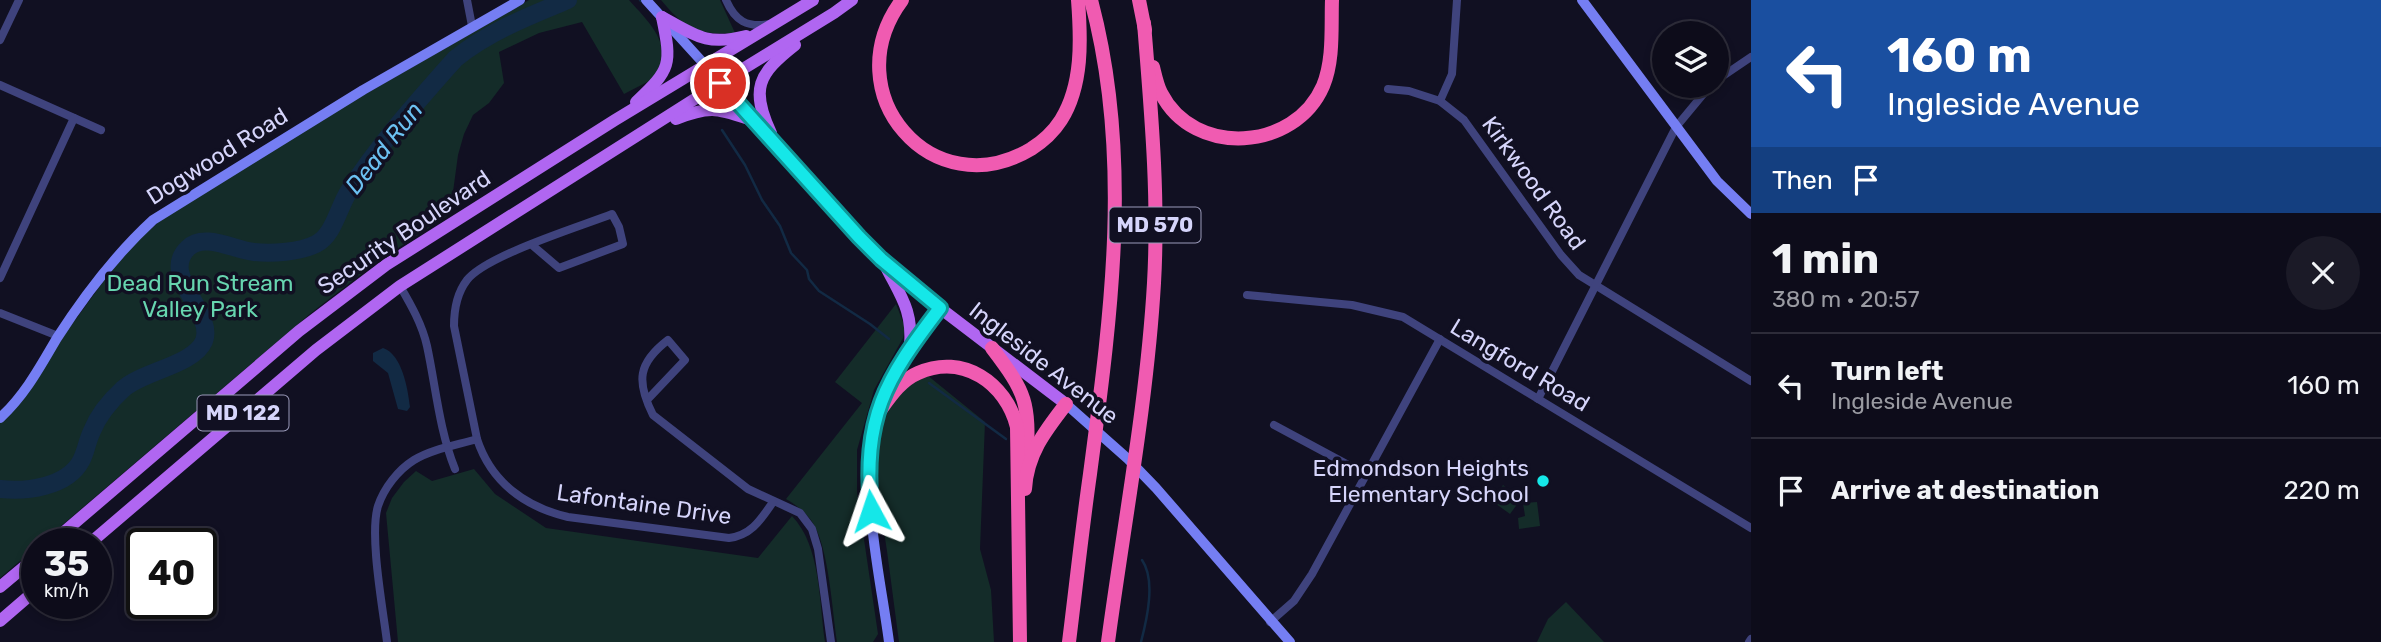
<!DOCTYPE html>
<meta charset="utf-8">
<style>
:root{--surface:#0d0c1a;--page:#1b1a27;--text:#f1f3f6;--muted:#9a9ba2;--line:#2d2c39}
body{margin:0;font-family:Rubik,sans-serif;background:var(--page);color:var(--text);height:100vh;display:flex;flex-direction:column;font-size:26px;white-space:nowrap}
*{box-sizing:border-box;margin:0}
p{font-size:23px;color:var(--muted)}
.icon{flex:none;width:38px;height:38px;fill:none;stroke:currentColor;stroke-width:2;stroke-linecap:round;stroke-linejoin:round}
.map{position:relative;flex:1;overflow:hidden}
.panel{display:flex;flex-direction:column;background:var(--surface);width:630px}
.panel>*{flex:none}
.hud{background:#1a4fa0;color:#fff;overflow:hidden}
.tools{position:absolute;left:1652px;top:21px;display:grid;gap:14px}
.tools a{display:grid;place-items:center;width:77px;height:77px;border-radius:50%;background:var(--surface);box-shadow:0 4px 10px #0003,0 0 0 2px var(--line);font-size:35px}
.speed{position:absolute;left:21px;top:528px;display:flex;gap:14px;font-size:35px;font-weight:700;text-align:center}
.speed>*{display:grid;place-content:center;width:91px;height:91px;border-radius:50%;background:var(--surface);box-shadow:0 4px 10px #0003,0 0 0 2px var(--line);line-height:1}
.speed small{font-size:18px;font-weight:400}
.speed .limit{border:4px solid #111;border-radius:10px;background:#fff;color:#111}
.pin{position:absolute;display:grid;place-items:center;width:60px;height:60px;color:#fff;margin:-30px;border:4px solid #fff;border-radius:50%;box-shadow:0 2px 7px #0007}
.me{position:absolute;width:77px;margin:-38px;rotate:355deg;stroke-linejoin:round;filter:drop-shadow(0 0 5px #0008)}
.turn{display:flex;align-items:center;gap:24px;height:147px;padding:0 21px;font-size:32px}
.turn .icon{width:91px;height:91px;stroke-width:2.5}
.turn b{display:block;font-size:49px;line-height:60px}
.then{display:flex;align-items:center;height:66px;padding:0 21px;background:#0003;gap:14px;font-size:26px}
.round{display:grid;place-items:center;flex:none;width:74px;height:74px;border-radius:37px;background:var(--page)}
.head{display:flex;align-items:center;justify-content:space-between;height:119px;padding:0 21px}
h1{font-size:42px;font-weight:700;line-height:52px}
ul{padding:0;list-style:none}
li{display:flex;align-items:center;gap:21px;height:105px;padding:0 21px;border-top:2px solid var(--line)}
li div{flex:1}
li b{display:block;font-size:26px}
li em{font-style:normal}
main{display:flex;flex:1;min-height:0}
.map>svg:first-child{display:block}
</style>
<main>
<div class="map">
<svg width="1751" height="642" viewBox="0 0 1751 642">
<rect width="100%" height="100%" fill="#111022"/>
<!-- green -->
<g fill="#142c29">
<path d="M529,0H629C642,15 665,35 662,58C661,65 656,73 653,79L624,94L582,22L539,33L499,52L504,83L489,103L473,115L464,134L458,155L450,214L377,262L311,313L0,578V423L114,267L135,243L162,219L343,107Z"/>
<path d="M661,0H720L735,33C698,35 685,29 661,0Z"/>
<path d="M896,304L905,327L903,338L874,390L857,450V492L878,634L873,642H837C832,610 829,545 811,520C804,511 796,505 786,499L862,403L835,382Z"/>
<path d="M927,375L985,422L980,549L991,590L994,642H899C895,612 891,581 887,551C879,496 859,401 927,375Z"/>
<path d="M474,469L495,494L546,528L758,558L792,516C821,546 819,602 825,642H398L386,513L392,498L404,482L416,471L432,481Z"/>
<path d="M1503,485L1521,499L1510,514L1492,501Z"/>
<path d="M1537,502L1540,526L1519,529L1518,518L1525,516L1523,503Z"/>
<path d="M1566,602L1604,642H1537L1548,619Z"/>
</g>
<!-- water -->
<path fill="#122a44" d="M383,348C402,354 408,389 410,407L407,411L398,409L388,373L373,361V353Z"/>
<g fill="none" stroke-linecap="round" stroke-linejoin="round">
<!-- stream -->
<g stroke="#122a44" stroke-width="2.5">
<path d="M640,0L641,1"/>
<path d="M722,130L745,165L762,200L780,226L791,253L807,270L809,279L819,291L870,324L889,339"/>
<path d="M929,383L1006,439"/>
<path d="M1141,642C1147,619 1156,580 1142,560"/>
</g>
<!-- river -->
<path stroke="#122a44" stroke-width="18" d="M0,489C26,492 67,487 81,461C86,452 87,441 92,431C98,416 111,400 123,389C143,371 194,365 204,341C215,312 159,275 188,248C204,232 234,250 254,252C272,254 300,252 316,244C334,235 338,208 349,191C379,144 418,101 455,59C488,32 529,16 568,0"/>
<!-- street -->
<g stroke="#3f437d" stroke-width="8">
<path d="M467,0L472,26"/>
<path d="M726,0C735,21 747,28 770,24"/>
<path d="M0,40L19,0"/>
<path d="M1717,80L1751,57"/>
<path d="M0,85L101,130"/>
<path d="M1388,89L1409,91L1440,101L1464,120L1561,255L1579,275L1751,381"/>
<path d="M1440,101L1452,74L1457,0"/>
<path d="M0,278L74,118"/>
<path d="M400,286C411,305 422,324 427,346C436,388 439,429 455,469"/>
<path d="M1247,295L1352,305L1403,317L1751,528"/>
<path d="M0,313L58,336"/>
<path d="M1538,399L1676,127L1710,86"/>
<path d="M647,400L685,360L668,340C638,363 636,381 653,415L748,489L800,513L812,529L818,549L831,642"/>
<path d="M1274,425L1367,475"/>
<path d="M477,439L454,326C454,310 457,293 467,280C487,255 579,227 612,214L619,227L623,244L559,268L532,245"/>
<path d="M1270,622L1294,601L1312,574L1440,339"/>
<path d="M387,642C383,609 369,535 378,506C384,488 398,470 414,460C432,449 457,445 477,439C491,482 525,507 568,517L729,538C752,535 761,519 773,502"/>
<path d="M1749,642L1751,639"/>
</g>
<!-- secondary -->
<g stroke="#757ef3" stroke-width="10">
<path d="M646,0L706,66"/>
<path d="M1582,0L1717,181L1751,214"/>
<path d="M1066,404L1128,459L1156,488L1290,642"/>
<path d="M0,418C25,395 40,367 57,338C84,296 116,254 153,220L363,90L520,0"/>
<path d="M889,642C879,565 854,473 882,398C895,365 918,336 940,308"/>
</g>
<!-- primary -->
<g stroke="#b066f1" stroke-width="12">
<path d="M662,17C696,36 707,46 746,36"/>
<path d="M706,66L847,224L881,259L940,308L1066,404"/>
<path d="M636,102C671,69 672,65 662,17"/>
<path d="M676,119C711,105 718,109 752,120"/>
<path d="M771,133C750,89 758,74 795,45"/>
<path d="M885,265C901,297 913,310 910,347"/>
<path d="M50,544L299,331L386,265L615,120L813,0"/>
<path d="M89,544L316,350L400,286L720,83L834,13L852,0"/>
<path d="M0,587L37,556"/>
<path d="M0,621L37,589"/>
</g>
<!-- highway -->
<g stroke="#f05bb1" stroke-width="14">
<path d="M902,0C833,93 933,208 1031,149C1042,142 1054,131 1061,120C1083,85 1081,39 1078,0"/>
<path d="M1139,0L1145,30"/>
<path d="M1153,67C1155,75 1157,85 1161,93C1194,158 1295,151 1323,86C1334,60 1331,27 1332,0"/>
<path d="M992,348C1027,394 1029,402 1027,459"/>
<path d="M876,416C888,400 899,381 918,373C963,353 1006,383 1017,427L1020,642"/>
<path d="M1025,489C1027,454 1045,431 1066,404"/>
<path d="M1069,642C1076,586 1082,530 1090,474C1111,315 1133,157 1091,0"/>
<path d="M1108,642C1124,523 1147,403 1154,283C1159,196 1151,110 1144,23"/>
</g>
</g>
<g fill="none" stroke-linecap="round" stroke-linejoin="round">
<!-- route casing -->
<g stroke="#0e9697" stroke-width="18">
<path id="route" d="M720,83L859,237L881,259L940,308C884,381 863,417 871,511"/>
</g>
<!-- route -->
<use href="#route" stroke="#15e7e8" stroke-width="12"/>
</g>
<!-- markers -->
<circle fill="#15e7e8" stroke="#111022" stroke-width="2.5" cx="1543" cy="481" r="7"/>
<g text-anchor="middle" stroke-width="7" stroke-linejoin="round" paint-order="stroke">
<!-- shield labels -->
<g fill="#111022" stroke="#9b9aba" stroke-width="2">
<rect x="1109.5" y="207.5" width="91" height="35" rx="5"/>
<rect x="197.5" y="395.5" width="91" height="35" rx="5"/>
</g>
<g font-size="21" font-weight="bold" fill="#d6d5fb">
<text x="1155" y="232">MD 570</text>
<text x="243" y="420">MD 122</text>
</g>
<!-- street labels -->
<g font-size="23" fill="#d6d5fb" stroke="#111022">
<text transform="translate(217 156) rotate(-32)" y="8">Dogwood Road</text>
<text transform="translate(1534 183) rotate(54)" y="8">Kirkwood Road</text>
<text transform="translate(404 232) rotate(-34)" y="8">Security Boulevard</text>
<text transform="translate(1044 363) rotate(38)" y="8">Ingleside Avenue</text>
<text transform="translate(1520 365) rotate(31)" y="8">Langford Road</text>
<text transform="translate(644 504) rotate(8)" y="8">Lafontaine Drive</text>
</g>
<!-- park labels -->
<g font-size="23" fill="#67d5af" stroke="#111022">
<text x="200" y="291">Dead Run Stream<tspan x="200" dy="26">Valley Park</tspan></text>
</g>
<!-- poi labels -->
<g font-size="23" fill="#d6d5fb" stroke="#111022" text-anchor="end">
<text x="1529" y="476">Edmondson Heights<tspan x="1529" dy="26">Elementary School</tspan></text>
</g>
<!-- water labels -->
<g font-size="24" font-style="italic" fill="#6cc1f2" stroke="#111022">
<text transform="translate(384 148) rotate(-52)" y="8">Dead Run</text>
</g>
</g>
</svg>
<div class="tools">
<a><svg class="icon" aria-label="layers" viewBox="0 0 24 24"><path d="M12 4l9 5-9 5-9-5zM3 14l9 5 9-5"/></svg></a>
</div>
<div class="speed"><div>35<small>km/h</small></div><div class="limit">40</div></div>
<div class="pin" style="left:720px;top:83px;background:#d93025"><svg class="icon" aria-label="arrive" viewBox="0 0 24 24"><path d="M6 21V4h12l-3 4 3 4H6"/></svg></div>
<svg class="me" style="left:871px;top:511px" viewBox="-20 -20 40 40"><path d="M0-17L14 15 0 8-14 15z" fill="#15e7e8" stroke="#fff" stroke-width="4"/></svg>
</div>
<section class="panel">
<div class="hud">
<div class="turn"><svg class="icon" aria-label="left" viewBox="0 0 24 24"><path d="M17 20v-9H6M10 6l-5 5 5 5"/></svg><div><b>160 m</b>Ingleside Avenue</div></div>
<div class="then">Then<svg class="icon" aria-label="arrive" viewBox="0 0 24 24"><path d="M6 21V4h12l-3 4 3 4H6"/></svg></div>
</div>
<div class="head"><div><h1>1 min</h1><p>380 m · 20:57</p></div><a class="round"><svg class="icon" aria-label="close" viewBox="0 0 24 24"><path d="M6 6l12 12M18 6L6 18"/></svg></a></div>
<ul>
<li><svg class="icon" aria-label="left" viewBox="0 0 24 24"><path d="M17 20v-9H6M10 6l-5 5 5 5"/></svg><div><b>Turn left</b><p>Ingleside Avenue</p></div><em>160 m</em></li>
<li><svg class="icon" aria-label="arrive" viewBox="0 0 24 24"><path d="M6 21V4h12l-3 4 3 4H6"/></svg><div><b>Arrive at destination</b></div><em>220 m</em></li>
</ul>
</section>
</main>
